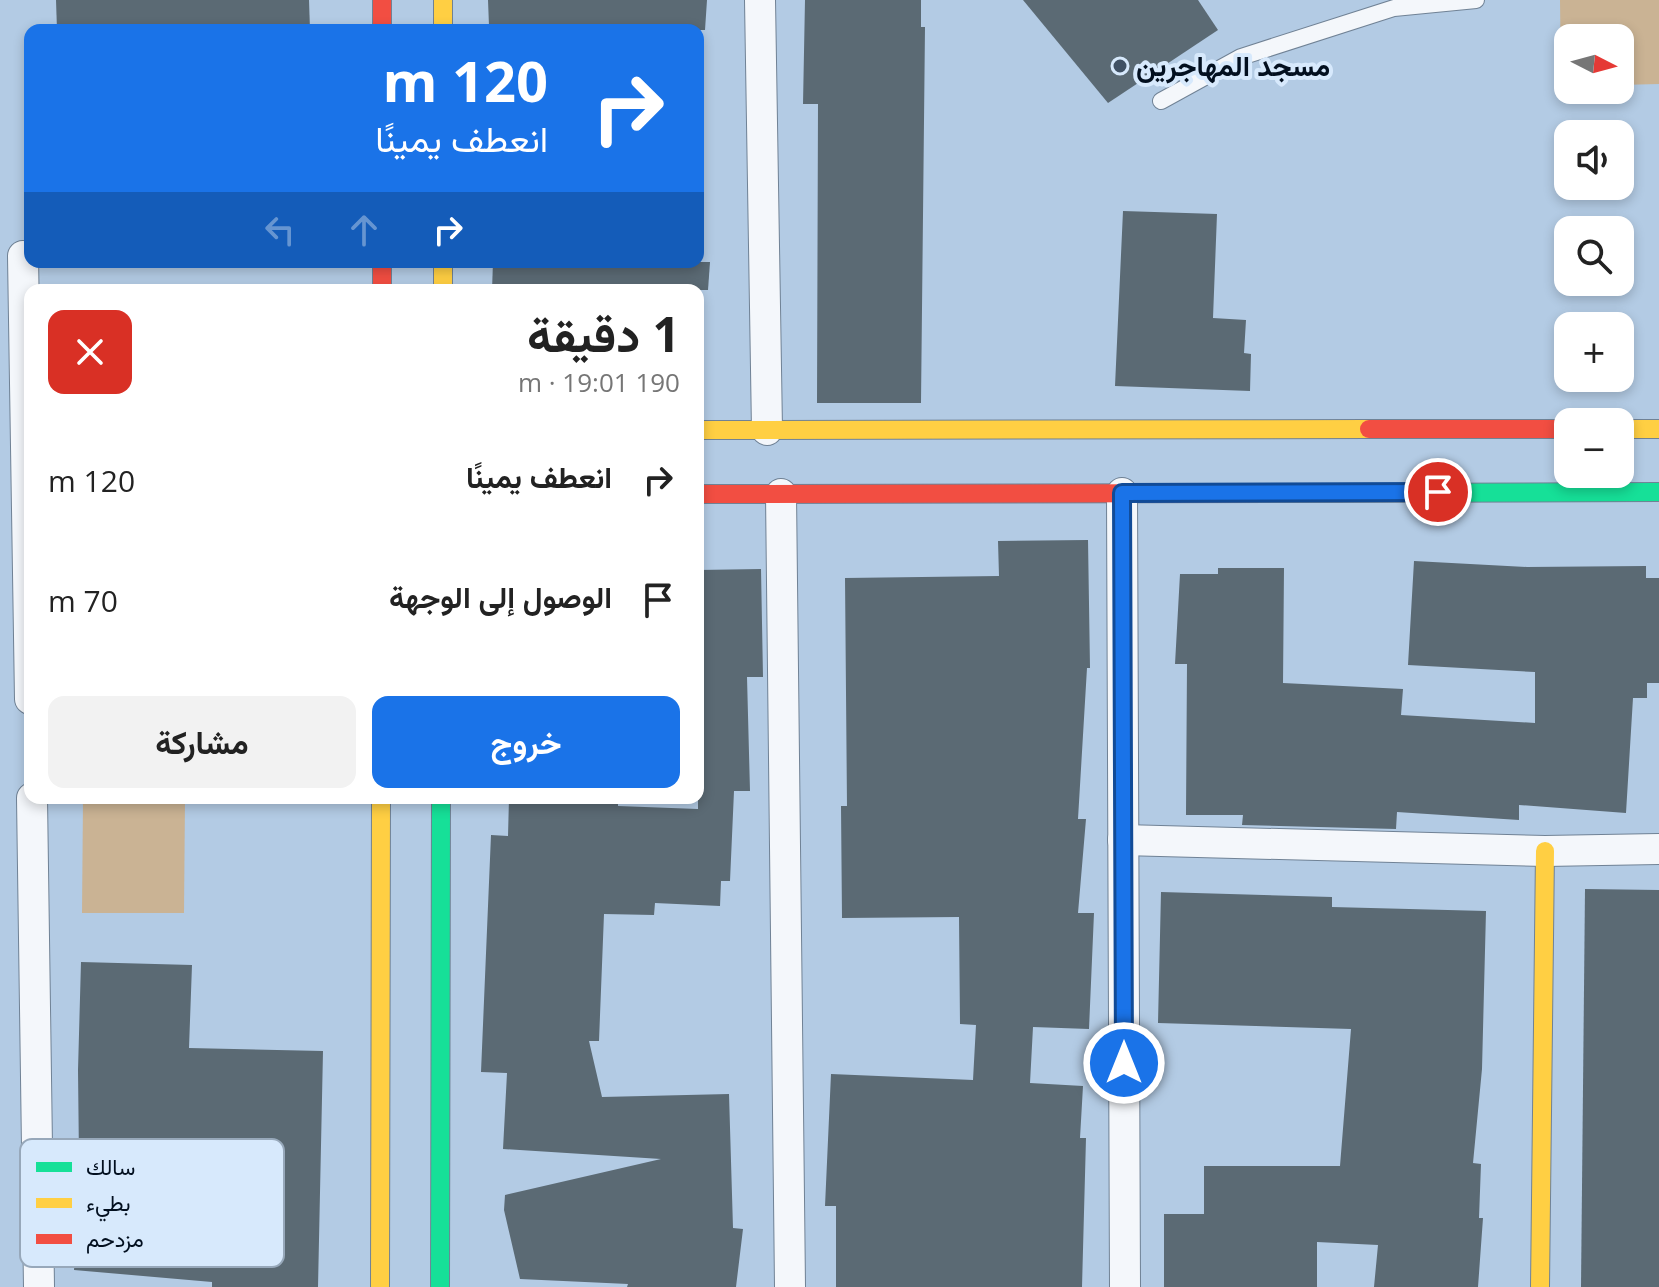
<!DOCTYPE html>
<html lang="ar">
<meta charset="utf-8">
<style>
:root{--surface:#fff;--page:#f2f2f2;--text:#222;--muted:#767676;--accent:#1a73e8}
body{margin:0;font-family:"Open Sans",Vazirmatn,sans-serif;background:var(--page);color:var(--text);direction:rtl;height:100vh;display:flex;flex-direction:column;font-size:30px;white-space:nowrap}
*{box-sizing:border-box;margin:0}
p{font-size:26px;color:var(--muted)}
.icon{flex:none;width:44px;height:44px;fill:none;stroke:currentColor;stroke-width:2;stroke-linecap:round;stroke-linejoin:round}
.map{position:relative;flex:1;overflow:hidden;direction:ltr}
.sheet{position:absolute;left:24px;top:284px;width:680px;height:520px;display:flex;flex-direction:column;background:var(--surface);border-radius:16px;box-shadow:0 4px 12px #0003;direction:rtl}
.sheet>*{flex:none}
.guide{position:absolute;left:24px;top:24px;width:680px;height:244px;border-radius:16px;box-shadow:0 4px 12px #0003;direction:rtl;background:#1a73e8;color:#fff;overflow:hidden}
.needle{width:52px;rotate:96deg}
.tools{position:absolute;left:1554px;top:24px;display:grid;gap:16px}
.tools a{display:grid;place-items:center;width:80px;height:80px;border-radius:16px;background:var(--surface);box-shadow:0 4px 12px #0003;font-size:40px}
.pin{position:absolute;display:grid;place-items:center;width:68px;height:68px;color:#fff;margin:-34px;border:4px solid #fff;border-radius:50%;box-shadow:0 2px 8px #0007}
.me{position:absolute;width:88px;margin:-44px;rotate:0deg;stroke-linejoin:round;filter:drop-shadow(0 0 6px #0008)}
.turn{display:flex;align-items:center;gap:28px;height:168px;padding:0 24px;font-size:36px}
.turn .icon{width:104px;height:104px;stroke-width:2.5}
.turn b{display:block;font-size:56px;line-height:68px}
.lanes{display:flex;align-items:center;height:76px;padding:0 24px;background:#0003;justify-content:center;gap:40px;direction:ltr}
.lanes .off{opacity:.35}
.round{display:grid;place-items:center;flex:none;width:84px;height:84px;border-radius:16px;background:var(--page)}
.headline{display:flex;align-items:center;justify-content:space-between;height:136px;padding:0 24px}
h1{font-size:48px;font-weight:700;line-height:60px}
.action{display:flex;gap:16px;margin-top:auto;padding:16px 24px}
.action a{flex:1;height:92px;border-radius:16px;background:var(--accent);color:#fff;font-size:32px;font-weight:700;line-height:92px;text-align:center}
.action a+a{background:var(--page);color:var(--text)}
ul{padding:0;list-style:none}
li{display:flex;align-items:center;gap:24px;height:120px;padding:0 24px}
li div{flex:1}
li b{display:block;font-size:30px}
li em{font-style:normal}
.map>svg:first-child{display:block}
</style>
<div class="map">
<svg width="1659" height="1287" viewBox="0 0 1659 1287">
<rect width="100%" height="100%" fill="#b3cbe4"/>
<!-- green -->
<g fill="#cab394">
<path d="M1560,0H1659V84L1620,85V38H1568V85H1561Z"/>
<path d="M83,800H185L184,913H82Z"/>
</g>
<!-- building -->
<g fill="#5b6a74">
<path d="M56,0H309L310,30H57Z"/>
<path d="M488,0H707L705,30H504L505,25L489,26Z"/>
<path d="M805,0H921V27H925L921,403H817L818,104H803Z"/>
<path d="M1023,0H1198L1218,30L1108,103Z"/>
<path d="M1123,211L1217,214L1213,318L1246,320L1244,353L1251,354L1250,391L1115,386Z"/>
<path d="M493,262H710L708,290H492Z"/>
<path d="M1088,540L1090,668H1087L1078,819H1086L1078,913H1094L1089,1029L1033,1027L1030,1083L1083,1086L1080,1138H1086L1082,1287H836V1206H825L831,1074L973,1080L976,1025L960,1024L959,917L842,918L841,806H847L845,578L999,576L998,541Z"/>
<path d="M1414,561L1527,567L1646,566V578H1659V683H1647V698H1633L1626,813L1519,805V820L1397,812L1396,829L1242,825L1243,815H1186L1187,664H1175L1180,574H1218V568H1284L1283,683L1403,689L1401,715L1535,723V672L1408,665Z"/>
<path d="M761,569L763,677H747L750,791H734L730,881H721L720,906L655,903L654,915L604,914L599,1041H589L602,1097L729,1094L733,1228L743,1229L736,1287H627L628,1284L520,1279L504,1210L505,1195L661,1159L503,1149L507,1073L481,1072L491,835L508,836L509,798H618V806L698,809V570Z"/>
<path d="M1585,889L1659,890V1287H1581Z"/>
<path d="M1161,892L1332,897V907L1486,911L1482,1069L1473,1163L1481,1164L1479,1218H1483L1478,1287H1374L1378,1245L1317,1242V1287H1164V1214H1204V1166H1340L1351,1029L1158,1023Z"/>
<path d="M81,962L192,965L189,1048L323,1051L318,1287H212V1282L74,1270L83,1160H79L78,1070Z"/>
</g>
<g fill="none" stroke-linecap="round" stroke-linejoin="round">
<!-- lane casing -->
<g stroke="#708295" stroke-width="18">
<path id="lane" d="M1161,101L1241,57L1394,8L1476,0"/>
</g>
<!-- street casing -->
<g stroke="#708295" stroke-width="32">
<g id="street">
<path d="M760,0L767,430"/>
<path d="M23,256L30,699"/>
<path d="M1122,493L1125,1287"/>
<path d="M781,494L790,1287"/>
<path d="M32,798L39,1287"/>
<path d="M1123,840L1545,851L1659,849"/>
</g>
</g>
<!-- fast casing -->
<g stroke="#708295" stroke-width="20">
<g id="fast">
<path d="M1329,493L1659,492"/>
<path d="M440,1287L441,798"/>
</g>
</g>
<!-- slow casing -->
<g stroke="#708295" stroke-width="20">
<g id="slow">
<path d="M443,0V30"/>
<path d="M443,262V290"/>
<path d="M1620,429H1659"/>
<path d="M698,430L1369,429"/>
<path d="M380,1287L381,798"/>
<path d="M1540,1287L1545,851"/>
</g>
</g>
<!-- jam casing -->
<g stroke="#708295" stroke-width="20">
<g id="jam">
<path d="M382,0V30"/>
<path d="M382,262V290"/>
<path d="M1369,429H1568"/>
<path d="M698,494L1329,493"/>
</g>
</g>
<!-- lane -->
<use href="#lane" stroke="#f4f7fb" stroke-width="16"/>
<!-- street -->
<use href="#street" stroke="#f4f7fb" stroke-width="30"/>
<!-- fast -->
<use href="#fast" stroke="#16e098" stroke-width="18"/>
<!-- slow -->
<use href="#slow" stroke="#ffcf43" stroke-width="18"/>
<!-- jam -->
<use href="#jam" stroke="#f24e42" stroke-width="18"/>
</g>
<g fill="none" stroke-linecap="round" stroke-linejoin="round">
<!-- route casing -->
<g stroke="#114b97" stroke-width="20">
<path id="route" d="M1124,1063L1122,493L1438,492"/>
</g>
<!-- route -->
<use href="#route" stroke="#1a73e8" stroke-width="14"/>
</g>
<!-- markers -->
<circle fill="#405164" stroke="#d7e9fc" stroke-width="3" cx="1120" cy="66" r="8"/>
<g text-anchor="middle" stroke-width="8" stroke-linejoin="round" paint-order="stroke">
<!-- poi labels -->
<g font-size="28" font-weight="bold" fill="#020f1f" stroke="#d7e9fc" text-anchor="start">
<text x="1136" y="76">مسجد المهاجرين</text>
</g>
</g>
<!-- legend -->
<rect x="20" y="1139" width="264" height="128" rx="12" fill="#d7e9fc" stroke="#97a8ba" stroke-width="2"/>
<rect x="36" y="1162" width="36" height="10" fill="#16e098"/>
<rect x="36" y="1198" width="36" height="10" fill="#ffcf43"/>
<rect x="36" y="1234" width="36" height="10" fill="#f24e42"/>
<g font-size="22" fill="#020f1f">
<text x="86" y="1175">سالك</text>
<text x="86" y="1211">بطيء</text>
<text x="86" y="1247">مزدحم</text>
</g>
</svg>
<div class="tools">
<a><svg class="needle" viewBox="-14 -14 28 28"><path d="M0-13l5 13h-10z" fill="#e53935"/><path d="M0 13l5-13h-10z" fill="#767676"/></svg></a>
<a><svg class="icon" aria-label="sound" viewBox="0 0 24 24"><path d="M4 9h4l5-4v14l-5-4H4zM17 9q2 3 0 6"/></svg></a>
<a><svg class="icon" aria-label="search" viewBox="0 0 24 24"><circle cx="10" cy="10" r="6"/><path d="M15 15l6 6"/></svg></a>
<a>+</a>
<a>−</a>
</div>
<div class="pin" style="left:1438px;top:492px;background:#d93025"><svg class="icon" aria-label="arrive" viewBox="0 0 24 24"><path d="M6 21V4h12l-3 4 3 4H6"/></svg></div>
<svg class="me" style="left:1124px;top:1063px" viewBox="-20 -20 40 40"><circle r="17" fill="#1a73e8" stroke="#fff" stroke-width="3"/><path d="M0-11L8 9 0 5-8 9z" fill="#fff"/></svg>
<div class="guide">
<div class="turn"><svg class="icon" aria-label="right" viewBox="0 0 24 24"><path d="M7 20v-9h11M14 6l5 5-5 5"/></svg><div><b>120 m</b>انعطف يمينًا</div></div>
<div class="lanes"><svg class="icon off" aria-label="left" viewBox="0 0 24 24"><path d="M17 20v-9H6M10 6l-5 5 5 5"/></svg><svg class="icon off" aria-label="ahead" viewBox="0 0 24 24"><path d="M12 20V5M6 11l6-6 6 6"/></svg><svg class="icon" aria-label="right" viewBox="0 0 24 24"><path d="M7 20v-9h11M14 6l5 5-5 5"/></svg></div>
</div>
<section class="sheet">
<div class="headline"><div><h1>1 دقيقة</h1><p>190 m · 19:01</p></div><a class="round" style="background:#d93025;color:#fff"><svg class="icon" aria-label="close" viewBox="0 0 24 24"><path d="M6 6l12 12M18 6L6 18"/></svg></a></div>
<ul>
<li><svg class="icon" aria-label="right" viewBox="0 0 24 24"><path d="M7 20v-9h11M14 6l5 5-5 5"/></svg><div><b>انعطف يمينًا</b></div><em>120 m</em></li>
<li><svg class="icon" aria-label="arrive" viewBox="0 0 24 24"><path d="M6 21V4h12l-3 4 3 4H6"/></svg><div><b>الوصول إلى الوجهة</b></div><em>70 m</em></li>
</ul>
<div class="action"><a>خروج</a><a>مشاركة</a></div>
</section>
</div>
